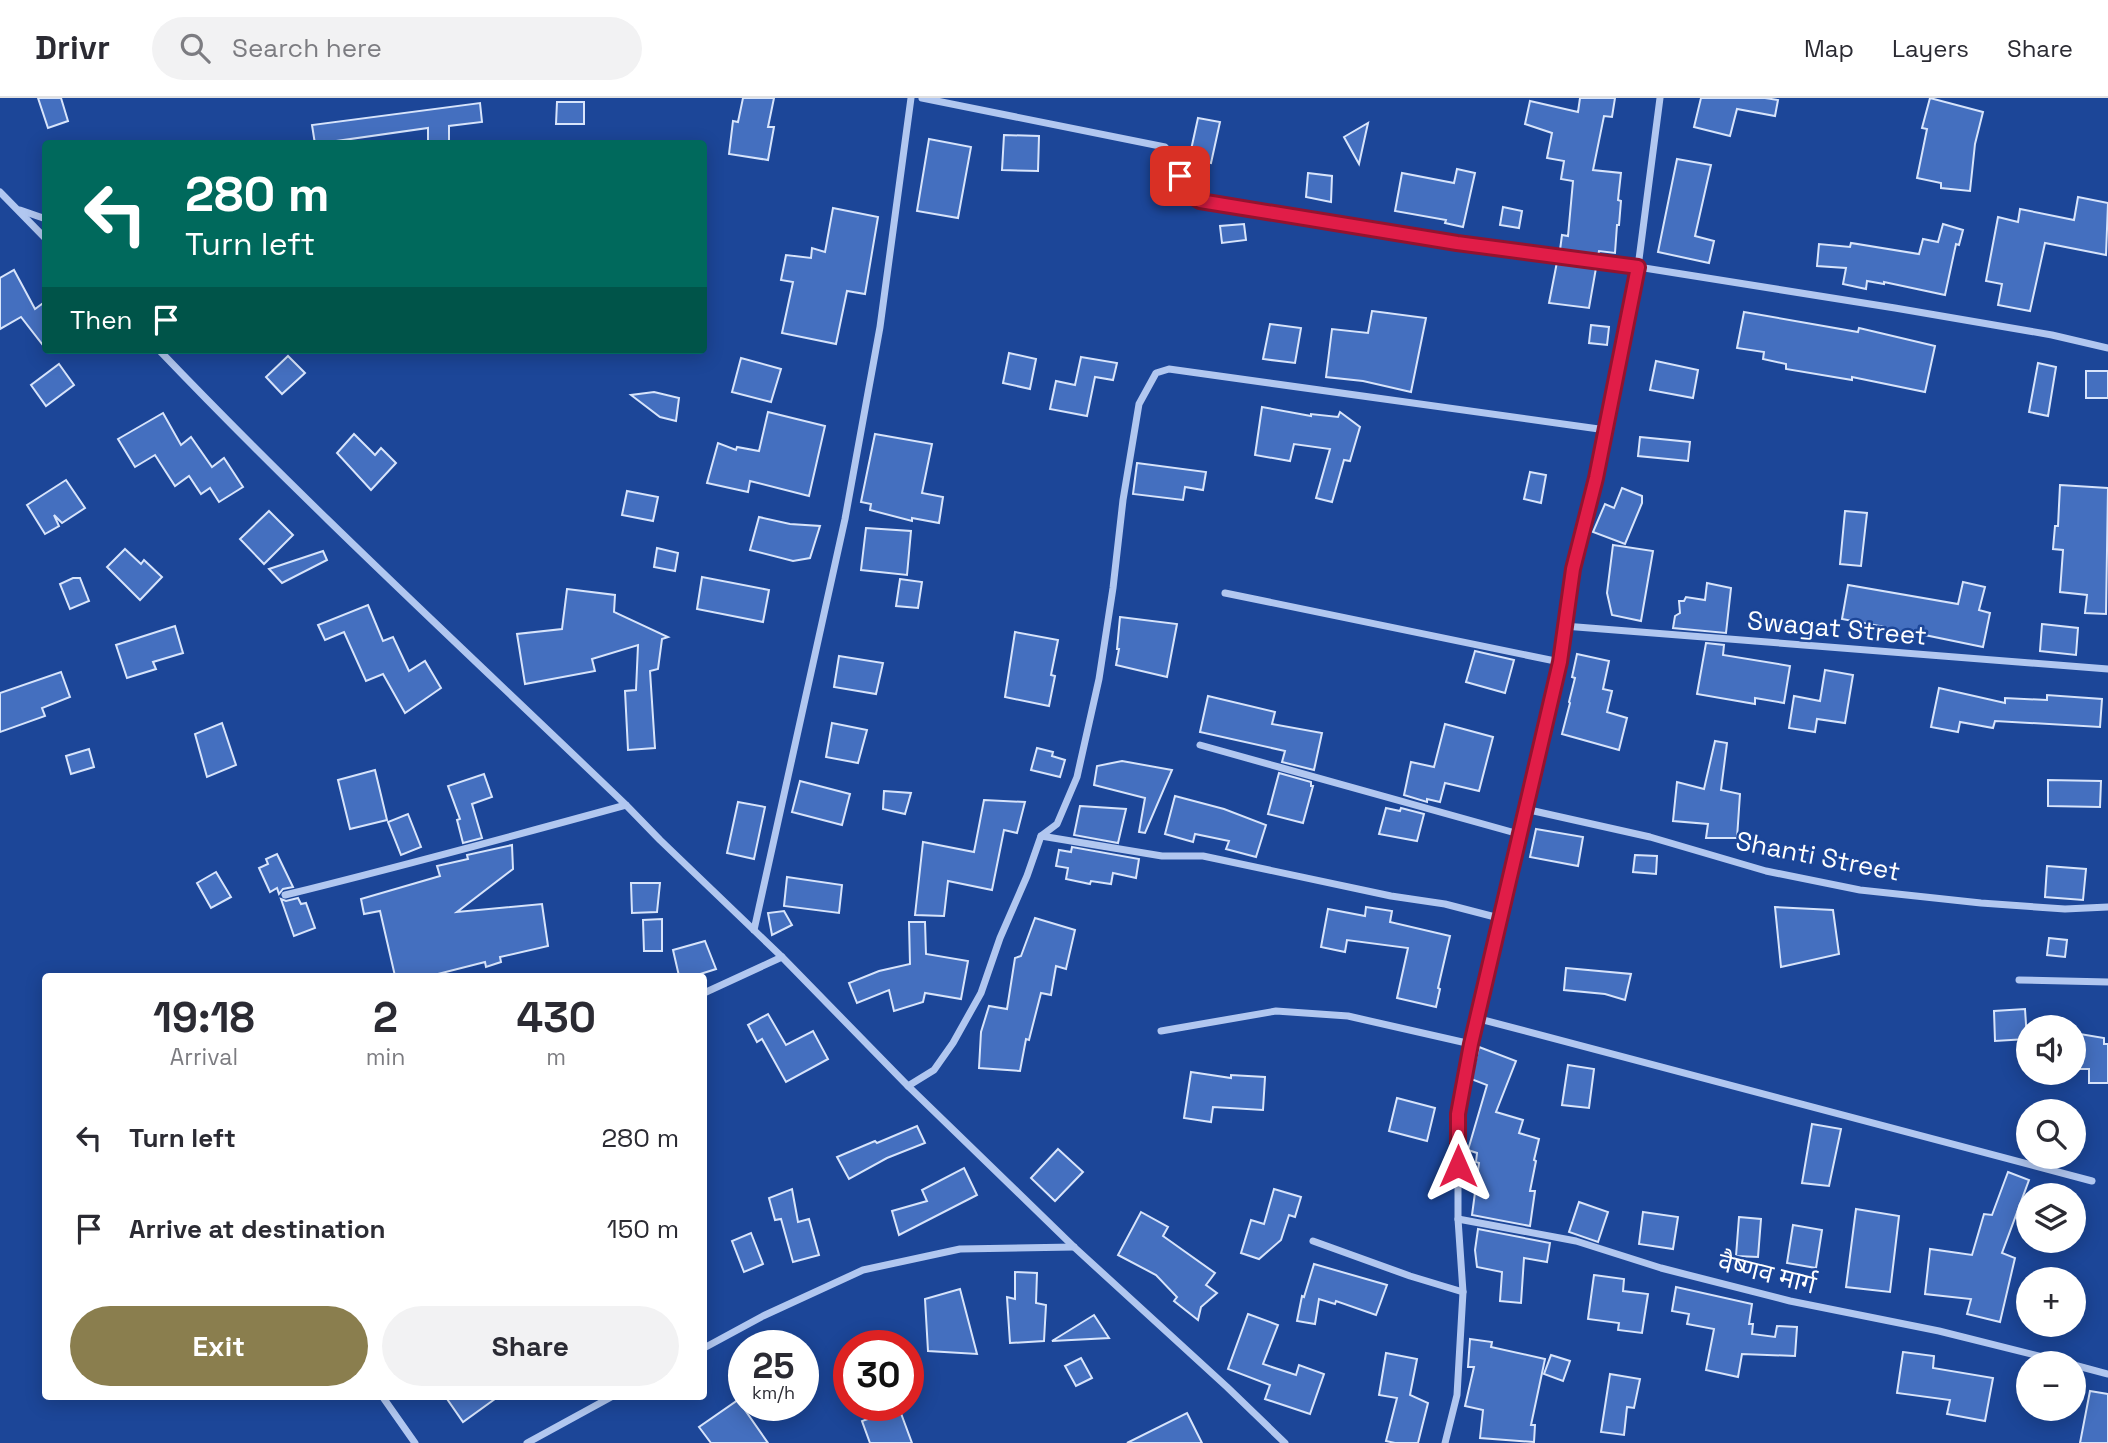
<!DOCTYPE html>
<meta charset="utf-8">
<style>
:root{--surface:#fff;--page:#f2f2f3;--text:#2b2b33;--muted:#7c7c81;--line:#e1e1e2;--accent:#8a7e4e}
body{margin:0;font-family:"Space Grotesk","Noto Sans Devanagari",sans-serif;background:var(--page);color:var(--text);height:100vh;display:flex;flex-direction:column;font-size:26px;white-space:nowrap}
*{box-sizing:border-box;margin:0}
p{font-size:23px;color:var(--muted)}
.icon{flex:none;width:38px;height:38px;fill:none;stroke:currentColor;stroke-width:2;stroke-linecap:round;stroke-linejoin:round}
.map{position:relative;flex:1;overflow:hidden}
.panel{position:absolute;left:42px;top:875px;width:665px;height:427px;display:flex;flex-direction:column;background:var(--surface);border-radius:7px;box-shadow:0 4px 18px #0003}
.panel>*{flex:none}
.guide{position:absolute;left:42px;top:42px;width:665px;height:214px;border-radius:7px;box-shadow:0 4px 18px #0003;background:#00695c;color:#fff;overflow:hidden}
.buttons{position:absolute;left:2016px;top:917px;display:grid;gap:14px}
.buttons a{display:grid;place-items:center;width:70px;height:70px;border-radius:50%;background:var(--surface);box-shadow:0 4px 18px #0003;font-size:35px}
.speed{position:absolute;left:728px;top:1232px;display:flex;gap:14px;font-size:35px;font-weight:700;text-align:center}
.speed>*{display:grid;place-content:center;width:91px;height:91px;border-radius:50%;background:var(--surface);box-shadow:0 4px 18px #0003;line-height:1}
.speed small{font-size:18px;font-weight:400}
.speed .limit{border:10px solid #d22;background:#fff;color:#111}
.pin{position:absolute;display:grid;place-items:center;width:60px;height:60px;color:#fff;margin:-30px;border-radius:14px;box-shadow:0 4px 10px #0006}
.me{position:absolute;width:77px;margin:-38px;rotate:0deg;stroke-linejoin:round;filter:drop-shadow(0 0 5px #0008)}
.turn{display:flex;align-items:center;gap:24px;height:147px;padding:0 28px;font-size:32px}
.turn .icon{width:91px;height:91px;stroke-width:2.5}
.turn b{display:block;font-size:49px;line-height:60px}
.then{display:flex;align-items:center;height:66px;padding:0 28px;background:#0003;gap:14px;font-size:26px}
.eta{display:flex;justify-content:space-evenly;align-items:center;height:119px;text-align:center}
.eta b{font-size:42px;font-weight:600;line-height:49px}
.action{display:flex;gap:14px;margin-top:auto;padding:14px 28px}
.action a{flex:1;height:80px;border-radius:42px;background:var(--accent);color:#fff;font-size:28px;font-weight:600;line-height:80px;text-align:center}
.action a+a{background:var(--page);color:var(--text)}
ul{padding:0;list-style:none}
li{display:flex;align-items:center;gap:21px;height:91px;padding:0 28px}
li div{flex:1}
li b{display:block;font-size:26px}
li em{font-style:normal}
header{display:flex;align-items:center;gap:42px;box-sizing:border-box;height:98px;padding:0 35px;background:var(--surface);border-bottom:2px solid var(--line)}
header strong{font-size:33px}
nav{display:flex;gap:38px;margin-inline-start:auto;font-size:24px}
.search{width:490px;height:63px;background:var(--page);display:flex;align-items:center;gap:18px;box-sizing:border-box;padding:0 24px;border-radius:38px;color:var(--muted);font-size:26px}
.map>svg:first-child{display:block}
</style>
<header>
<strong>Drivr</strong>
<div class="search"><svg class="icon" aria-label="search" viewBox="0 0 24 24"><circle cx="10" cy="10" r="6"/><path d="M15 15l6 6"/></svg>Search here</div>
<nav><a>Map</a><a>Layers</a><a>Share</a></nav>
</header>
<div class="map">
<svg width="2108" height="1345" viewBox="0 0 2108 1345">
<rect width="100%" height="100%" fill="#1c4698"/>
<!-- building -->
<g fill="#446fbf" stroke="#d7e4fb" stroke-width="2">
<path d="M38,0H61L68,23L48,30Z"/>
<path d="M743,0H774L768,29H774L768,62L729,56L733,23L738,24Z"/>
<path d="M1580,0H1615L1612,19L1604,18L1593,72L1621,75L1618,102L1621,103L1619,127H1617L1615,155L1599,153L1598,158L1560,152L1562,137L1568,138L1573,83L1561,81L1564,63L1547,60L1552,35L1525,26L1530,3L1578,14Z"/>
<path d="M1701,0H1765L1778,2L1775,18L1737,11L1730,38L1694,29Z"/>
<path d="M1930,0L1983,14L1975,46L1970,93L1941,90V85L1917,80L1927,31L1922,30Z"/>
<path d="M557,4H584V26H556Z"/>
<path d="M480,5L482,24L449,28V46H428V30L315,46L312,27Z"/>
<path d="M1198,20L1220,24L1211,65L1189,61Z"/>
<path d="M1368,25L1359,66L1344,39Z"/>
<path d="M1004,37L1039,38L1038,73L1002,72Z"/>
<path d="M929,41L971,49L958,120L917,113Z"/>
<path d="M1677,61L1711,67L1695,138L1714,143L1709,165L1658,154Z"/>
<path d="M1457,71L1475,75L1463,129L1445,125L1446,122L1395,113L1402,75L1454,85Z"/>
<path d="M1308,75L1332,78L1331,104L1306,99Z"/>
<path d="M2078,99L2108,105L2106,157L2045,145L2030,213L1998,207L2002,186L1986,183L1998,119L2018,124L2020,111L2074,122Z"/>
<path d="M1503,109L1522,113L1519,130L1500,127Z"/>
<path d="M833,110L878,119L865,196L847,193L836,246L782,235L793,184L781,182L786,157L811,160L812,150L825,154Z"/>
<path d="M1244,126L1246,142L1222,145L1220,128Z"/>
<path d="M1943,126L1963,132L1959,147L1956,146L1945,197L1884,184V186L1867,183L1866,191L1843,186L1846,170L1817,168L1819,146L1850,149L1851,145L1919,156L1923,141L1938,144Z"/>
<path d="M1557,164L1596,170L1589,210L1549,205Z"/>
<path d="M14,172L35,211L46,203V251L21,219L0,231V180Z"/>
<path d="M1372,213L1426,220L1411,294L1363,283L1326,279L1332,231L1368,235Z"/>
<path d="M1744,214L1858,234L1859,230L1935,248L1925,294L1852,279V282L1786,271V266L1763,261L1764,254L1737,250Z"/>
<path d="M1270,226L1301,230L1295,265L1263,261Z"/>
<path d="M1591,227L1609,229L1607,247L1589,245Z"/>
<path d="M1009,255L1036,261L1030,291L1003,285Z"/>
<path d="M288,258L305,275L282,296L266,279Z"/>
<path d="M1081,259L1117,265L1113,282L1095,279L1087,318L1050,311L1056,283L1075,287Z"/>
<path d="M741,260L781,271L771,304L732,294Z"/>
<path d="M1656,263L1698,272L1693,300L1650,292Z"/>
<path d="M2038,265L2056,269L2048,318L2029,314Z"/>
<path d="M59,266L74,287L46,308L31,287Z"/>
<rect x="2086" y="273" width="22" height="27"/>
<path d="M654,294L679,300L676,323L660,319L631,297Z"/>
<path d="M1262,309L1311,318V316L1338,319L1340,314L1360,329L1350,363L1344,362L1332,404L1316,400L1330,351L1294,346L1290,363L1255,357Z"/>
<path d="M768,314L825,328L809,398L750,383L748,394L707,385L718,345L736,352L737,349L759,353Z"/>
<path d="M163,315L181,347L191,339L212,369L224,360L243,389L219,404L210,390L201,396L189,378L175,388L155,357L135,369L118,341Z"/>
<path d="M354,336L375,357L381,350L396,365L371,392L337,355Z"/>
<path d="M875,336L932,346L922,395L943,399L939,425L912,420V423L870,412L871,406L861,404Z"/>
<path d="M1640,339L1690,344L1688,363L1638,358Z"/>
<path d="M1137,365L1206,374L1203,392L1185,389L1183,402L1133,396Z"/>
<path d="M1530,374L1546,377L1541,405L1524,401Z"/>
<path d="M66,382L85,410L62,425L54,417L59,428L45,436L27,407Z"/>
<path d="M2060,387L2108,390L2106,516L2085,515L2087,497L2060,494L2063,452L2053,451L2055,428H2058Z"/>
<path d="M1622,390L1642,398V405L1625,446L1593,434L1605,406L1614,410Z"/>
<path d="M627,393L658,399L653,423L622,417Z"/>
<path d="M269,413L293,437L264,466L240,441Z"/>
<path d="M1845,413L1867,415L1861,468L1840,466Z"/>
<path d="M759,419L790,426L820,428L810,460L793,463L750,452Z"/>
<path d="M866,430L911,433L907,477L861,472Z"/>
<path d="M1613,447L1653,453L1641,523L1612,517L1607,495Z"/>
<path d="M657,450L678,455L675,473L654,469Z"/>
<path d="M125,451L141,466L144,462L162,479L140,502L107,469Z"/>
<path d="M323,453L327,462L282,485L269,471Z"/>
<path d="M702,479L769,492L763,524L697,511Z"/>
<path d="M73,480H80L89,503L70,511L60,486Z"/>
<path d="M900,481L922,484L918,510L896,508Z"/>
<path d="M1963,484L1985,489L1979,512L1990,515L1983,549L1905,533L1904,537L1884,534L1885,529L1842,521L1848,487L1958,506Z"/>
<path d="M1707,485L1731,490L1726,535L1673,530L1675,518L1680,515L1679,503H1684L1686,499L1705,502Z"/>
<path d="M567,491L615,497L614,514L668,539L662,541L658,571L650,573L655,650L628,652L625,593L636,592L638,547L592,561L595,573L525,586L517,536L562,531Z"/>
<path d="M368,507L383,543L393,539L409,573L425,563L441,590L405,615L383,576L366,583L344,534L325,542L318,527Z"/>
<path d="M1120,519L1177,526L1167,579L1116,567L1119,551H1117Z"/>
<path d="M2042,526L2078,530L2076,557L2040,553Z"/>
<path d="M175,528L183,555L153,564L156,571L127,580L116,547Z"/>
<path d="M1015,534L1058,542L1051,577L1055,578L1049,608L1005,599Z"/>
<path d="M1706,545L1724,547L1723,557L1790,568L1784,605L1755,600V606L1697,596Z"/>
<path d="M1475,553L1514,562L1505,595L1466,584Z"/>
<path d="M1577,556L1609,563L1603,591L1612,593L1607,614L1627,620L1619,652L1562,636L1570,605L1569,604L1575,580L1572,579Z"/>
<path d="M839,558L883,565L876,596L834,589Z"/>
<path d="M1825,572L1853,577L1845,625L1817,621L1815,634L1789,630L1794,598L1820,603Z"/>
<path d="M61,574L70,599L42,610L45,618L0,634V595Z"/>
<path d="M1939,590L2005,605V600L2047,602V597L2102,601L2100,629L1995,623L1993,630L1960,624L1958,634L1931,629Z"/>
<path d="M1208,598L1275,614L1272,626L1322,635L1314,672L1282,664L1285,653L1200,634Z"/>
<path d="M222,625L236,667L207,679L195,636Z"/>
<path d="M832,625L867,632L858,665L826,659Z"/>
<path d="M1445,626L1493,639L1479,693L1445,685L1440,704L1427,701V704L1404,697L1411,664L1434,669Z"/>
<path d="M1715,643L1727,645L1721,692L1740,696L1737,740H1706L1708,726L1673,723L1677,684L1704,691Z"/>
<path d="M1037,650L1053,654L1052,658L1065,662L1060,679L1031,672Z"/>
<path d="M89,651L94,669L71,676L66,658Z"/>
<path d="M1122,663L1172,672L1145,735L1139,734L1145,700L1094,687L1097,668Z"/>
<path d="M375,672L387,722L350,731L338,682Z"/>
<path d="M1279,675L1311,684V688H1313L1303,725L1268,716Z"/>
<path d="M484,676L492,699L472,706L482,740L463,745L457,722L460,721L448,688Z"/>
<path d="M2048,682L2101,683L2100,709L2048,708Z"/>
<path d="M800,683L850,696L842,727L792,714Z"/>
<path d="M884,693L911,695L905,716L883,711Z"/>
<path d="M1175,698L1224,711L1266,727L1256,759L1226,751L1229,743L1195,736L1193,744L1165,736Z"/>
<path d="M984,702L1025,704L1017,735L1004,732L992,792L948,783L944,818L915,817L923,744L974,754Z"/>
<path d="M738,704L765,709L754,761L727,755Z"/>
<path d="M1080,708L1126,711L1118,745L1074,737Z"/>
<path d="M1386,710L1400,713L1401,710L1424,716L1417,743L1379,736Z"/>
<path d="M408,716L421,749L401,757L388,724Z"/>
<path d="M1536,731L1583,739L1578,768L1530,759Z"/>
<path d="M512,747L513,771L457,814L542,806L548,848L500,859L501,864L486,869L485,864L430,878H395L380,813L364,816L361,801L440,778L437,768L468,761L467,757Z"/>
<path d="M1072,749L1139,761L1136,780L1113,775L1111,786L1091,783L1090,786L1066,781L1068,770L1056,768L1059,752L1071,754Z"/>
<path d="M277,756L293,789L283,791L279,796L277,790L270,794L259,770L268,766L266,761Z"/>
<path d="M1635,757L1657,758L1656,776L1633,774Z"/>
<path d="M2047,768L2086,771L2083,802L2045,799Z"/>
<path d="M216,774L231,799L211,810L197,785Z"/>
<path d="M787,779L842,787L839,815L784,808Z"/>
<path d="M631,785H660L657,814L632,815Z"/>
<path d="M298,800L301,806L306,805L315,830L294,838L281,801L286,803Z"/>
<path d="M1366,809L1392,813L1390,824L1450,838L1438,890L1440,891L1436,909L1397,900L1408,850L1347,842L1345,854L1321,849L1328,811L1365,818Z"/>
<path d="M1775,809L1833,812L1839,856L1781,869Z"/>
<path d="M784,813L792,827L772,837L768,815Z"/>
<path d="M1035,820L1075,832L1066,871L1056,868L1051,897L1041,895L1029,942L1026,941L1020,973L979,970L981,934L989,908L1007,911L1015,860L1021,858Z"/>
<path d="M662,821V853H644L643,822Z"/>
<path d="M909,824H925L926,856L968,863L961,901L925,895L923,904L894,913L889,892L857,905L849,885L879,873L910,866Z"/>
<path d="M2049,840L2067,842L2065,859L2047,857Z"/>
<path d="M705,843L716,871L694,878H679L673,852Z"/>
<path d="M1566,870L1631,876L1625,902L1605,896L1564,892Z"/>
<path d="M2025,911L2027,941L1995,943L1994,913Z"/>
<path d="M768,916L786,947L813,933L828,961L786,984L762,941L757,944L748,927Z"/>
<path d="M2074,935L2104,940V946H2108V985H2089V971H2074Z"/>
<path d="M1479,949L1516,963L1496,1014L1523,1022L1519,1035L1539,1041L1534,1062L1536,1063L1530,1093H1535L1530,1128L1472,1117L1479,1065L1476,1064L1477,1055L1468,1052L1487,987L1471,981Z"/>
<path d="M1568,967L1594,971L1589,1010L1562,1007Z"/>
<path d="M1191,974L1231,980V977L1265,979L1263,1012L1213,1009L1211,1024L1184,1020Z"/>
<path d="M1397,1000L1435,1010L1427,1043L1389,1033Z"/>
<path d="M1812,1026L1841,1031L1829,1088L1802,1085Z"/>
<path d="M917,1028L925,1045L887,1060L849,1081L837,1059L875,1043L877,1045Z"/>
<path d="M1058,1051L1083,1074L1055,1103L1031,1080Z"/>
<path d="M964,1070L977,1097L899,1137L892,1113L927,1103L922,1092Z"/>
<path d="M2008,1074L2029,1082L2002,1155L2015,1160L2000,1224L1967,1216L1971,1201L1925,1196L1930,1151L1972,1157L1984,1116L1992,1117Z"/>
<path d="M792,1091L798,1124L809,1121L819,1157L793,1164L781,1121L775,1122L769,1100Z"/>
<path d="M1274,1091L1301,1099L1295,1119L1289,1117L1281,1142L1259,1161L1241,1155L1251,1122L1264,1126Z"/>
<path d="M1579,1104L1608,1114L1598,1144L1569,1134Z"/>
<path d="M1856,1111L1899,1118L1890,1194L1846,1189Z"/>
<path d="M1141,1114L1168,1129L1163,1138L1215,1175L1206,1187L1217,1195L1201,1209L1198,1222L1174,1203L1177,1199L1156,1177L1118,1157Z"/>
<path d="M1643,1114L1678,1119L1673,1151L1639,1146Z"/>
<path d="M1739,1119L1761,1121L1758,1159L1736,1158Z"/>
<path d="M1793,1127L1822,1132L1816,1170L1787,1165Z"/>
<path d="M1478,1131L1550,1145L1547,1164L1524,1160L1521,1205L1500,1203L1502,1174L1477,1169L1475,1152Z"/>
<path d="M751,1135L763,1166L744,1174L732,1143Z"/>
<path d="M1314,1166L1387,1187L1376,1217L1336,1203L1335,1206L1319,1201L1315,1226L1297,1223L1302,1198L1304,1199Z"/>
<path d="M1015,1174L1037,1175L1036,1205L1046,1207L1044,1243L1010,1245L1007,1199L1015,1201Z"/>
<path d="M1594,1177L1624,1181L1623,1193L1648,1196L1642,1235L1618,1232L1619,1225L1588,1221Z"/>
<path d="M1676,1189L1752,1206L1749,1226H1753L1752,1236L1775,1239L1777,1228L1797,1229L1795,1258L1742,1256L1738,1279L1706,1272L1714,1231L1687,1226L1689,1216L1672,1213Z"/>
<path d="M960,1191L977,1256L928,1253L925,1201Z"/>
<path d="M1248,1216L1278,1227L1263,1266L1296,1277L1299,1267L1324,1276L1310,1316L1265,1301L1270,1287L1228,1271Z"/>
<path d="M1094,1217L1109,1240L1052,1243Z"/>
<path d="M1470,1241L1492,1244L1491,1249L1545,1261L1531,1327H1535L1534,1344L1480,1340L1483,1312L1465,1308L1474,1269H1468Z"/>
<path d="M1903,1254L1934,1258L1933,1270L1993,1280L1985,1323L1947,1316L1950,1302L1897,1295Z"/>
<path d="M1386,1255L1417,1261L1410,1297L1428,1305L1418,1345H1395L1386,1343L1397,1300L1379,1297Z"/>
<path d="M1551,1257L1570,1263L1563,1283L1544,1276Z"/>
<path d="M1081,1260L1092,1280L1076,1288L1065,1268Z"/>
<path d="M1610,1276L1640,1281L1634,1310L1627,1309L1624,1337L1601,1334Z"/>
<path d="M2090,1293L2108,1296V1345H2080Z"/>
<path d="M445,1298H499L463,1324Z"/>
<path d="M738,1302L768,1345H711L699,1329Z"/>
<path d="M899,1310L912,1345H870L862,1323Z"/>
<path d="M1187,1315L1202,1345H1127Z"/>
</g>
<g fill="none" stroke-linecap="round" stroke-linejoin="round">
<!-- minor -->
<g stroke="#b1c7f0" stroke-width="7">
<path d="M922,0L1165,49L1178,64L1182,92L1200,103L1457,145L1638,169L1895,210L2052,237L2108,250"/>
<path d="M0,94L46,141"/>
<path d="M20,112L46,121"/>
<path d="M159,252C309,409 469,556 626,707L660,742L782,859L908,988L1074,1149L1227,1289L1285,1345"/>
<path d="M1225,495L1560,564"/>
<path d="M1564,528L2108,571"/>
<path d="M1200,647L1519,736"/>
<path d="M1525,711L1650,739L1766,773L1860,792L1981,805L2065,811L2108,809"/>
<path d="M1041,738L1162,758H1203L1391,798L1445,806L1499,820"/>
<path d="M285,797C399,769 513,738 626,707"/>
<path d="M754,832L845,421L880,229L911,0"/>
<path d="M2019,882L2108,884"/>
<path d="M704,895L782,859"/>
<path d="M1476,920L2092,1083"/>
<path d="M1161,933L1276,913L1348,918L1471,946"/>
<path d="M908,988L934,972L953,945L981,895L1000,840L1027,778L1041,738L1057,726L1077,679L1099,581L1113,490L1123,402L1139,306L1156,275L1169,271L1606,332"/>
<path d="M1458,1121L1576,1143L1661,1170L1790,1203L1939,1233L2067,1265"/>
<path d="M1313,1143L1410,1178L1463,1194"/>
<path d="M704,1250L763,1218L863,1172L960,1151L1074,1149"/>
<path d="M2074,1267L2108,1276"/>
<path d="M382,1298L415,1345"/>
<path d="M527,1345L613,1298"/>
<path d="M1445,1345L1457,1297L1463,1194L1458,1121V1016L1476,920L1482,904L1499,820L1560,564L1573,471L1596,380L1638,169L1660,0"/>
</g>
</g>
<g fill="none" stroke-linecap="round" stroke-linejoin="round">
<!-- route casing -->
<g stroke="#92132f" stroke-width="18">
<path id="route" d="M1180,78L1182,92L1200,103L1457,145L1638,169L1596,380L1573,471L1560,564L1471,946L1458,1016V1068"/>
</g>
<!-- route -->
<use href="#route" stroke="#e11d48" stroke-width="12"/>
</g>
<g text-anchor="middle" stroke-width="5" stroke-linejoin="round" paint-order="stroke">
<!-- street labels -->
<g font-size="26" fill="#fff" stroke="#1c4698">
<text transform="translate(1837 530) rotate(5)" y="9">Swagat Street</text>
<text transform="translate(1818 758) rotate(11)" y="9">Shanti Street</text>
<text transform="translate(1767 1175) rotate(14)" y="9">वैष्णव मार्ग</text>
</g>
</g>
</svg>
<div class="buttons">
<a><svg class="icon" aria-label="sound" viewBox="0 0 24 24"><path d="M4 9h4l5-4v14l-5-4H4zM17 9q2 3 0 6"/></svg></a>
<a><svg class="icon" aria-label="search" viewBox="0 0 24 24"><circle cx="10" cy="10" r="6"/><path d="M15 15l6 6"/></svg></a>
<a><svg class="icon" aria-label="layers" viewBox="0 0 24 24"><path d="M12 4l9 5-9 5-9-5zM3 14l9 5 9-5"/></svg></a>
<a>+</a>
<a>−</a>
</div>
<div class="speed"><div>25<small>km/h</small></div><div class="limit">30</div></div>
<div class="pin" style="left:1180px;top:78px;background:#d93025"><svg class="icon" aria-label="arrive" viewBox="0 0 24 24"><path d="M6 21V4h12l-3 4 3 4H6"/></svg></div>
<svg class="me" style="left:1458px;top:1068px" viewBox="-20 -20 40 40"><path d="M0-17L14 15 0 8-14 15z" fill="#e11d48" stroke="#fff" stroke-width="4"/></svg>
<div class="guide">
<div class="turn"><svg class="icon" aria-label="left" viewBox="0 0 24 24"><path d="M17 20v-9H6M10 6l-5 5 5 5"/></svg><div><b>280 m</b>Turn left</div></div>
<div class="then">Then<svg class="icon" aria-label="arrive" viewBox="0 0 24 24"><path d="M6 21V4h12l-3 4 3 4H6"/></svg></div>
</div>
<section class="panel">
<div class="eta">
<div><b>19:18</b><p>Arrival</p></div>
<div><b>2</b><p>min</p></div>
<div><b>430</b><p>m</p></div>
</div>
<ul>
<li><svg class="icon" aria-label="left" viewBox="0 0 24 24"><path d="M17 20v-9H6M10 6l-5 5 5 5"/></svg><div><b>Turn left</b></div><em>280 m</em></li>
<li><svg class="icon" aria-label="arrive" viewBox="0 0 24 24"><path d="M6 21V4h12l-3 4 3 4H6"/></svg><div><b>Arrive at destination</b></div><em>150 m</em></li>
</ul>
<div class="action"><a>Exit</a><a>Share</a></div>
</section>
</div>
